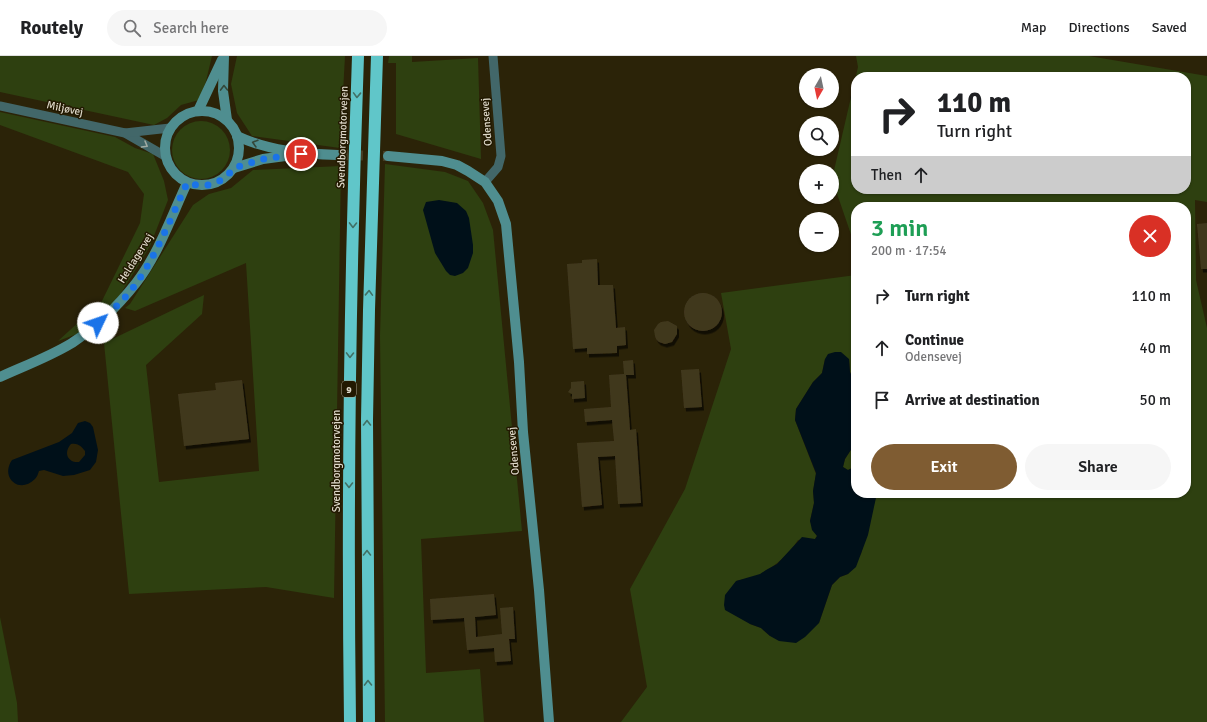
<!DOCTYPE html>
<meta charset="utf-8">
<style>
:root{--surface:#fff;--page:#f6f6f6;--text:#202124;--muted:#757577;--line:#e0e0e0;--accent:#7f5c32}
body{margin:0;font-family:Signika,sans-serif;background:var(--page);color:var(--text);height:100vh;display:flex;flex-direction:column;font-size:15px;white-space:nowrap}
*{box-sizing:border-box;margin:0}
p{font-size:13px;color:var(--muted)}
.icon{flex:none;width:22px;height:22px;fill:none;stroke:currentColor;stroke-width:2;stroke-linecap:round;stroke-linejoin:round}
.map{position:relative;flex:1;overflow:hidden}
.side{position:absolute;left:851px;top:146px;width:340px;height:296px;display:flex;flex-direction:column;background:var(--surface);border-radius:16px;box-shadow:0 1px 3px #0004}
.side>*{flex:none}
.guide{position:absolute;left:851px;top:16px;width:340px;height:122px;border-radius:16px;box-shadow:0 1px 3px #0004;background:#fff;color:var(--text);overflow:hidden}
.needle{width:26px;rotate:189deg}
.buttons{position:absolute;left:799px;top:12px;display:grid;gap:8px}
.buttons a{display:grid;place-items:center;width:40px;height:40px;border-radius:50%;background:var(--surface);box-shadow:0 1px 3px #0004;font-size:20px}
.pin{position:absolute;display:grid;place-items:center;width:34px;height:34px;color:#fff;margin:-17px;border:2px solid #fff;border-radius:50%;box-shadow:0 1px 4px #0007}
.me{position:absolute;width:44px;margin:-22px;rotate:48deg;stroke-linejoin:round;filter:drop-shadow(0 0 3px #0008)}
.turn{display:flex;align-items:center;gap:14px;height:84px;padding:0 20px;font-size:18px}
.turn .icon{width:52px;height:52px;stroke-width:2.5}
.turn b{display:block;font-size:28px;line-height:34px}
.then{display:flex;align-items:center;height:38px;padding:0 20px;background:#0003;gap:8px;font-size:15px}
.round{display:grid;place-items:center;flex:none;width:42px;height:42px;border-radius:21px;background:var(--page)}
.head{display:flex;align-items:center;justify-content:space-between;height:68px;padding:0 20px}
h1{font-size:24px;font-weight:600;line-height:30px;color:#1e9e55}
.primary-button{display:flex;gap:8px;margin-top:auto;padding:8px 20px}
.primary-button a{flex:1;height:46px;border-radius:24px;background:var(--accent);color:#fff;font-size:16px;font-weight:600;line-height:46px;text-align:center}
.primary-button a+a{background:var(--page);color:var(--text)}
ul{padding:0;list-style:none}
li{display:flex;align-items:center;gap:12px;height:52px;padding:0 20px}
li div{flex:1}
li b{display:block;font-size:15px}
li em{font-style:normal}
header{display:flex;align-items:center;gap:24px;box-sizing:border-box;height:56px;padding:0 20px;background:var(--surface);border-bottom:1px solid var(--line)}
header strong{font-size:19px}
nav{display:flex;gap:22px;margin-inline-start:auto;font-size:14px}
.search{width:280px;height:36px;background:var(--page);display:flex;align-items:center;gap:10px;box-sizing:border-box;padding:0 14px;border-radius:22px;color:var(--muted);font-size:15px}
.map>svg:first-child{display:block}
</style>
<header>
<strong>Routely</strong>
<div class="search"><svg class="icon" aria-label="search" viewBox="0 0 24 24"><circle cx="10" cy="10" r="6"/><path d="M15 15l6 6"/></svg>Search here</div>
<nav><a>Map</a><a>Directions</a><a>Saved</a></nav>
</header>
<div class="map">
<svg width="1207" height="666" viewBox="0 0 1207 666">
<defs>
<filter id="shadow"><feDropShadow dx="2" dy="3.5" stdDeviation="0" flood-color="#0009"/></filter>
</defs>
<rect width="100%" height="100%" fill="#2b2308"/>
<!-- green -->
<g fill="#2e4010" fill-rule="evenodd">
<path d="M0,0H212L206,25L199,44L181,49L167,62L154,69L0,36Z"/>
<path d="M237,0H345L340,92L252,80L237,57L231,28Z"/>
<path d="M389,0H412V6L478,2L481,103L396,78V7H388Z"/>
<path d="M856,0H1089L1207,20V146L1195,144L1196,224L1207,272V666H621L647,631L630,533L685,433L731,293L721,237L856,219V329L850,316L849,303H825L822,317L813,326L796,353L795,364L816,418L813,435L814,447L810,465L817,480L815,483L798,484C788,500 776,509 761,518C754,522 744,523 736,525L750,568L761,572L770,580L819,567L832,529L840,521L848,518L861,498L877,437H1186V151H856V193L832,123L858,11ZM856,21H1186V133H856Z"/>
<path d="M0,56L115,81L135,92L153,98L164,125L168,144L150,190L120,239L85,275L58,285L102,245L140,167L144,138L128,116L0,69Z"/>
<circle cx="201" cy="94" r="29"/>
<path d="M385,108L445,116L468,125L483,147L493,174L522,475L421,483L426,617L480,613L484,666H385L380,280Z"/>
<path d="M341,110L334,542L266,531L129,538L104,287L204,239L202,258L146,309L159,426L259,415L246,207L135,255L125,252L130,248L193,149L209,138L231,132L253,114Z"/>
<path d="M856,386V410L848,414L843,411L845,403Z"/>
<path d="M0,561L17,647L18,666H0Z"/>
</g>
<!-- water -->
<g fill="#001019" fill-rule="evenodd">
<path d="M856,33V63C853,59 854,56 853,51C850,43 849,38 856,33Z"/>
<path d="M439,144L457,147L466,155L469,162L473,189V197L468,212L463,217L455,220L450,219L446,215L435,197L423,154L426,146Z"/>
<path d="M835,296H841L849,303L850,316L856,329V386L845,403L843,411L848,414L856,410V437H877L868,479L856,511L848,518L840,521L832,529L819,567L805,581L796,587L779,585L770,580L761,572L750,568L725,554L724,549L725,539L736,525L760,518L766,514L777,508L802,481L815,483L817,480L812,474L810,465L814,447L813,435L816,417L795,364L796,353L813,326L822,317L825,303L828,298Z"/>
<path d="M85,365L90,367L93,371L98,394L96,406L90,414L74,419L63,420L44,414L39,415C38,418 37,421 35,423C19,439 0,421 12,404L59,386L72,377L78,367ZM71,388C78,387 81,390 85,395V399L79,406C68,407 63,397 71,388Z"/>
</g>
<!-- building -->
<g fill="#41381e" filter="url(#shadow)">
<path d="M1207,167V213H1201L1197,168Z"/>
<path d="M597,203L598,229H613L616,272L625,271L626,289L617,290V297L587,298V292L573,293L567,208L582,207V204Z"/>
<circle cx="703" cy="256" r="19"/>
<path d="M668,265L677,270V278L672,286L665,288L659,286L656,283L655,280L654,274L658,268L661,266Z"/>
<path d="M633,304L634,319H626L630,374L636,373L641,447L618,448L615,400L598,401L602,449L582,451L577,387L614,385L612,364L585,366L584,353L611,351L609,319L624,318L623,305Z"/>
<path d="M699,313L702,351L684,352L681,314Z"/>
<path d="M242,324L249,383L184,390L178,338L216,334L215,327Z"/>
<path d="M584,325L585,342L572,343V338L568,336L571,332V326Z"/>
<path d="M494,538L496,559L475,561L476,581L502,578L500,552L513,551L515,583H509L511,605L495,606L494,592L467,594L464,562L431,564L430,543Z"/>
</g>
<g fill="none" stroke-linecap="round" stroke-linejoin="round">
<!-- secondary-tunnel -->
<path stroke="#463e25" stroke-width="10" stroke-dasharray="10 5" stroke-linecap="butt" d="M338,99L388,100"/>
<!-- street -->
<g stroke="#426769" stroke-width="9">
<path d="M0,50L125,77L165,100"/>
<path d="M125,77L170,72"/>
<path d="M485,126L498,111L501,100L493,0"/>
</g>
<!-- secondary -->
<g stroke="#4f8e90" stroke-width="10">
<path d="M224,0L223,35L227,64"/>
<circle cx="202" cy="92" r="37"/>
<path d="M198,55L222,4"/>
<path d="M237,80C269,95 304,98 338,99"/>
<path d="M388,100L442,105L457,109L468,115L485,126L498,145L506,168L519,306L523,376L539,534L549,666"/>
<path d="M234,112L263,103L293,99"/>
<path d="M0,321C24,310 49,301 72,287C96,271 118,250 136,227C158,199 172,159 187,127"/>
</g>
<!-- highway -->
<g stroke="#60c6c9" stroke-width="12">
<path d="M350,666C347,444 350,222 358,0"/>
<path d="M369,666L367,364L369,254L377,0"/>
</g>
</g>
<!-- one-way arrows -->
<defs><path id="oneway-chevron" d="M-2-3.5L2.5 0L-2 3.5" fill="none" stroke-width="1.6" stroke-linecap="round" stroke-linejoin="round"/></defs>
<g stroke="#34483a">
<use href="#oneway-chevron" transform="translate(224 32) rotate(-91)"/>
<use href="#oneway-chevron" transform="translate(255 87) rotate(-164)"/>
</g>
<g stroke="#417065">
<use href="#oneway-chevron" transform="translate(357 39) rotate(92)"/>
<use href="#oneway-chevron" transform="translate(353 169) rotate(91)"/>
<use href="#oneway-chevron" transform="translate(369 237) rotate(-88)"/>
<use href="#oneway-chevron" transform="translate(350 299) rotate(91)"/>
<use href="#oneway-chevron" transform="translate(367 367) rotate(-90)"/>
<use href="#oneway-chevron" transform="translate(349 429) rotate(90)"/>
<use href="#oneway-chevron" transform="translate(367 497) rotate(-90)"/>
<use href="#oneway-chevron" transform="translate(368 627) rotate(-91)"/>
</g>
<use stroke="#a0aba3" href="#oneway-chevron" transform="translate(145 89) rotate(30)"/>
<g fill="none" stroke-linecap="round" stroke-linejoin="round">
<!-- route -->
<path stroke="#1a73e8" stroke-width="7" stroke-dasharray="0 12.6" d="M98,267C112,255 127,241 138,225C158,195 172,160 187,127L197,129H208L218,126L227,120L234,112L263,103L301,98"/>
</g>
<g text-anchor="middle" stroke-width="3" stroke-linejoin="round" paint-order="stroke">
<!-- shield labels -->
<rect fill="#221901" stroke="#a69f8d" stroke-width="1" x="342" y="325" width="14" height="16" rx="3"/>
<g font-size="10" font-weight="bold" fill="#ded8c9">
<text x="349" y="337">9</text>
</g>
<!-- street labels -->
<g font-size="11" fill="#ded8c9" stroke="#221901">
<text transform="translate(65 52) rotate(12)" y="4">Miljøvej</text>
<text transform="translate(486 66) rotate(-94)" y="4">Odensevej</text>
<text transform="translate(342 81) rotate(-88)" y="4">Svendborgmotorvejen</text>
<text transform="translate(135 202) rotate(-58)" y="4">Heldagervej</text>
<text transform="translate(513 395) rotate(-95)" y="4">Odensevej</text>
<text transform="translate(336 405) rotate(-90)" y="4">Svendborgmotorvejen</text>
</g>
</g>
</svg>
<div class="buttons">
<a><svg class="needle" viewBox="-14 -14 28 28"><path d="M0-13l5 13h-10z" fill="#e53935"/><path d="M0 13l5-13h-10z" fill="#757577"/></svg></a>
<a><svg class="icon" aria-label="search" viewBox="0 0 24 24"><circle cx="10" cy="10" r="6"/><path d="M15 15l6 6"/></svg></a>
<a>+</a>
<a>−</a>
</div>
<div class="pin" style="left:301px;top:98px;background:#d93025"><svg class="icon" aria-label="arrive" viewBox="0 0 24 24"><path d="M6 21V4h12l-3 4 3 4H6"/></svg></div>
<svg class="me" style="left:98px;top:267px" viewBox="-20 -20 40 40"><circle r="19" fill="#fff"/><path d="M0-13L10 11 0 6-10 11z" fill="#1a73e8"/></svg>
<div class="guide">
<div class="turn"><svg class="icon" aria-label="right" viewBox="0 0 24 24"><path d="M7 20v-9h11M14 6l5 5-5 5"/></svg><div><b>110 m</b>Turn right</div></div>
<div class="then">Then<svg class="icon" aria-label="ahead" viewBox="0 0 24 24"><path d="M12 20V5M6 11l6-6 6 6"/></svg></div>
</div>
<section class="side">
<div class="head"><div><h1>3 min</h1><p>200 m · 17:54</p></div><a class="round" style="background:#d93025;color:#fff"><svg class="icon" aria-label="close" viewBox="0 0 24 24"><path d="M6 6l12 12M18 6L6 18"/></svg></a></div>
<ul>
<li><svg class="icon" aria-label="right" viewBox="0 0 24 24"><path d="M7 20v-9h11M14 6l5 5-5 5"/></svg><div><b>Turn right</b></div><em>110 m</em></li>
<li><svg class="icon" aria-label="ahead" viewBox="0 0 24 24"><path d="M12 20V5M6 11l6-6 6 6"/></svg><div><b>Continue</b><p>Odensevej</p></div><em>40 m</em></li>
<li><svg class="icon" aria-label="arrive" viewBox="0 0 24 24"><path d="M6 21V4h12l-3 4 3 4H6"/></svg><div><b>Arrive at destination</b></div><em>50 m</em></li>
</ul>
<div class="primary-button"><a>Exit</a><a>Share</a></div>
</section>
</div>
